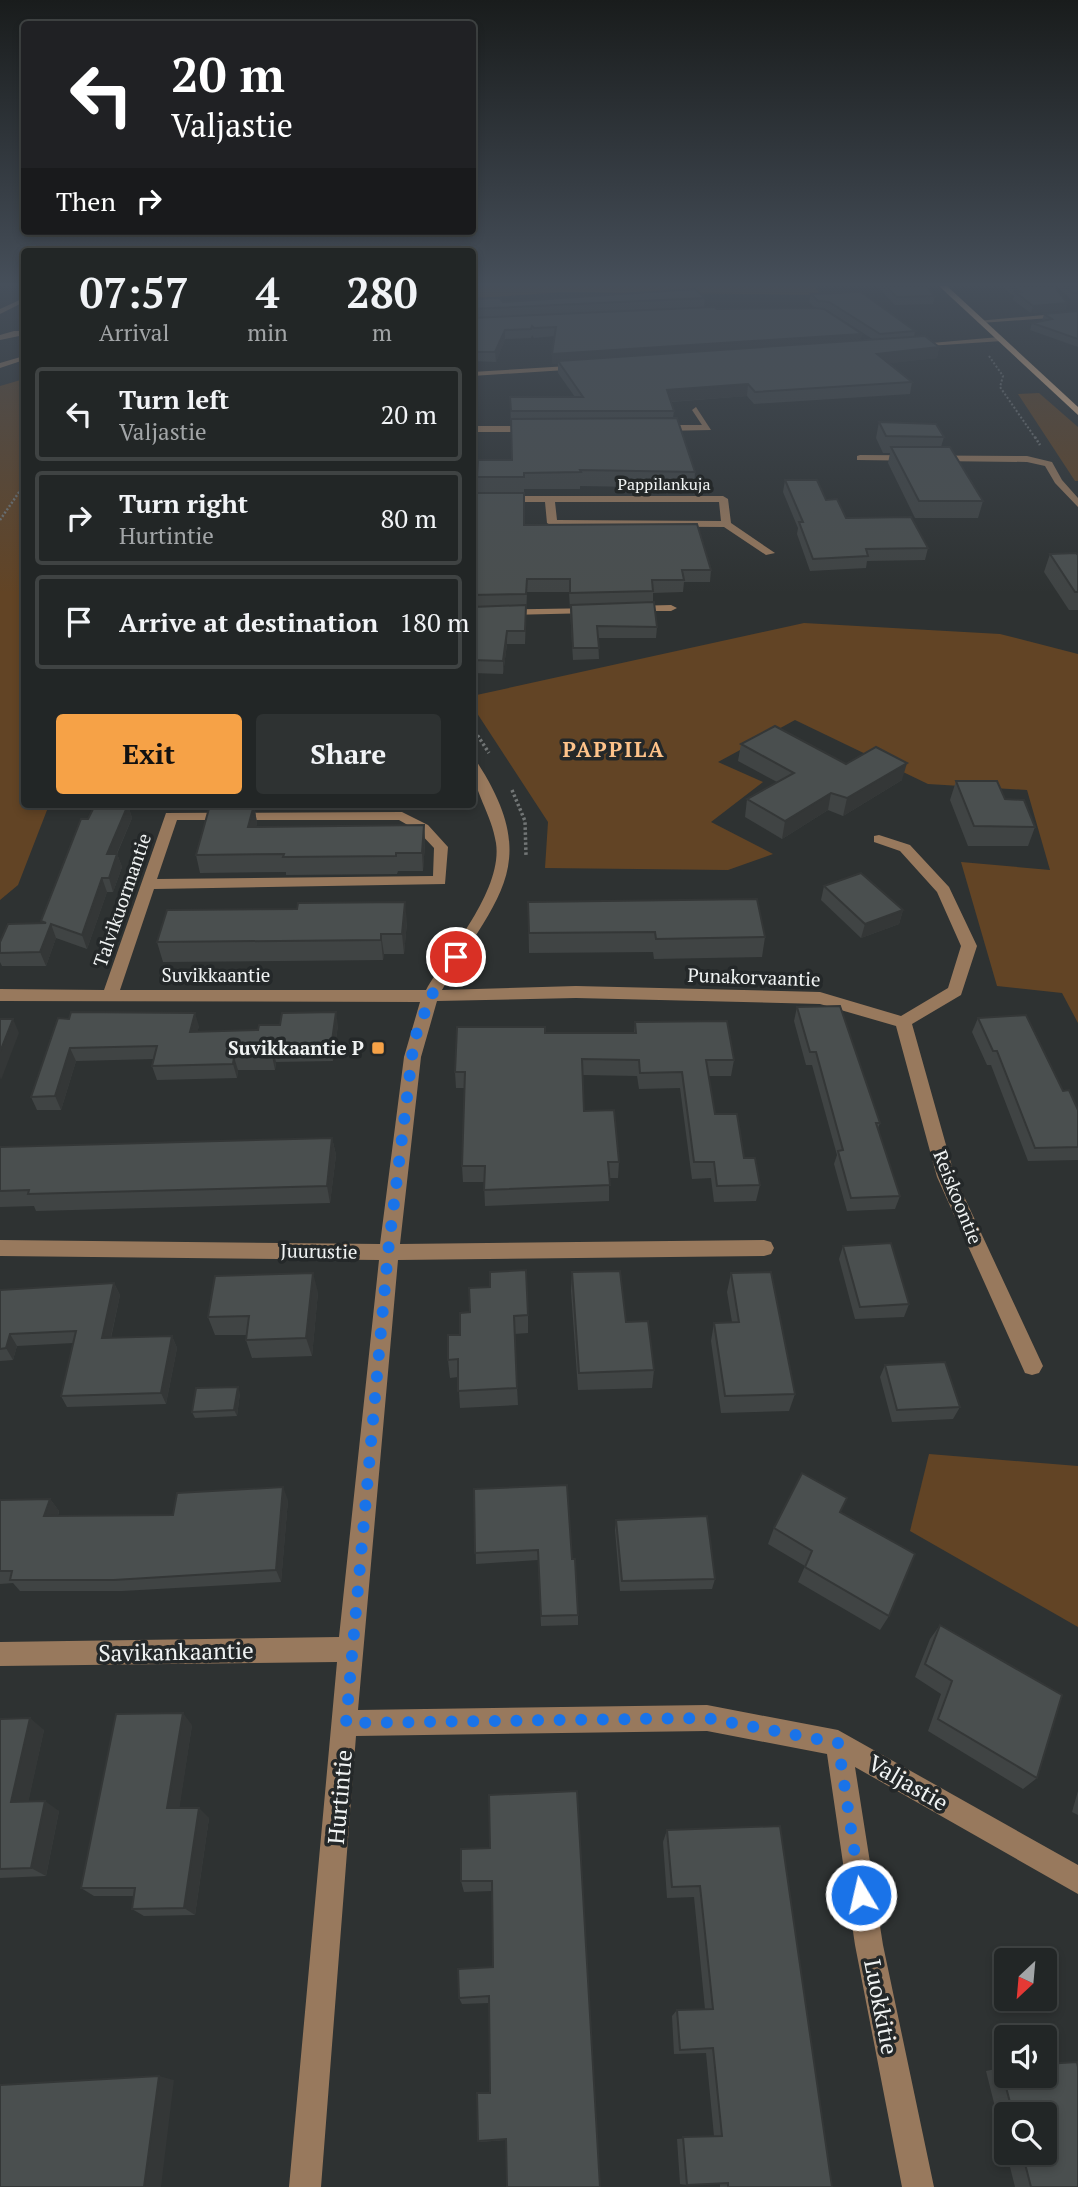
<!DOCTYPE html>
<style>
:root{--surface:#222626;--page:#2e3232;--text:#f1f3f6;--muted:#a2a5a7;--line:#3f4343;--accent:#f6a247}
body{margin:0;font-family:"PT Serif",serif;background:var(--page);color:var(--text);height:100vh;display:flex;flex-direction:column;font-size:26px;white-space:nowrap}
*{box-sizing:border-box;margin:0}
p{font-size:23px;color:var(--muted)}
.icon{flex:none;width:38px;height:38px;fill:none;stroke:currentColor;stroke-width:2;stroke-linecap:round;stroke-linejoin:round}
.map{position:relative;flex:1;overflow:hidden}
.drawer{position:absolute;left:21px;top:248px;width:455px;height:560px;display:flex;flex-direction:column;background:var(--surface);border-radius:7px;box-shadow:0 4px 10px #0003,0 0 0 2px var(--line)}
.drawer>*{flex:none}
.top-card{position:absolute;left:21px;top:21px;width:455px;height:214px;border-radius:7px;box-shadow:0 4px 10px #0003,0 0 0 2px var(--line);background:#202124;color:#fff;overflow:hidden}
.needle{width:46px;rotate:206deg}
.buttons{position:absolute;left:994px;top:1948px;display:grid;gap:14px}
.buttons a{display:grid;place-items:center;width:63px;height:63px;border-radius:7px;background:var(--surface);box-shadow:0 4px 10px #0003,0 0 0 2px var(--line);font-size:35px}
.pin{position:absolute;display:grid;place-items:center;width:60px;height:60px;color:#fff;margin:-30px;border:4px solid #fff;border-radius:50%;box-shadow:0 2px 7px #0007}
.me{position:absolute;width:77px;margin:-38px;rotate:351deg;stroke-linejoin:round;filter:drop-shadow(0 0 5px #0008)}
.turn{display:flex;align-items:center;gap:24px;height:147px;padding:0 35px;font-size:32px}
.turn .icon{width:91px;height:91px;stroke-width:2.5}
.turn b{display:block;font-size:49px;line-height:60px}
.then{display:flex;align-items:center;height:66px;padding:0 35px;background:#0003;gap:14px;font-size:26px}
.eta{display:flex;justify-content:space-evenly;align-items:center;height:119px;text-align:center}
.eta b{font-size:42px;font-weight:800;line-height:49px}
.button{display:flex;gap:14px;margin-top:auto;padding:14px 35px}
.button a{flex:1;height:80px;border-radius:7px;background:var(--accent);color:#111;font-size:28px;font-weight:800;line-height:80px;text-align:center}
.button a+a{background:var(--page);color:var(--text)}
ul{padding:0;list-style:none}
li{display:flex;align-items:center;gap:21px;height:94px;margin:0 14px 10px;padding:0 21px;border:4px solid var(--line);border-radius:7px}
li div{flex:1}
li b{display:block;font-size:26px}
li em{font-style:normal}
.map>svg:first-child{display:block}
</style>
<div class="map">
<svg width="1078" height="2187" viewBox="0 0 1078 2187">
<rect width="100%" height="100%" fill="#2e3232"/>
<!-- green -->
<g fill="#624425">
<path d="M473,286H814L822,295L563,292L480,298L473,297Z"/>
<path d="M24,379V805H49L18,885L0,900V386Z"/>
<path d="M1039,393L1078,427V481H1075L1018,394Z"/>
<path d="M804,623L1000,634L1078,654V1023L1062,993L997,986L961,862L1050,870L1027,790L928,784L795,720L718,762L763,782L711,822L773,854L728,870L545,868L548,822L473,707L472,696Z"/>
<path d="M929,1454L1078,1466V1627L910,1531Z"/>
</g>
<g fill="none" stroke-linecap="round" stroke-linejoin="round">
<!-- path-far2 -->
<g stroke="#727676" stroke-width="2" stroke-dasharray="2 2" stroke-linecap="butt">
<path d="M989,356L1003,376L1000,387L1036,439"/>
<path d="M473,388L476,414"/>
</g>
<!-- path-far1 -->
<g stroke="#727676" stroke-width="2.5" stroke-dasharray="2 2" stroke-linecap="butt">
<path d="M1035,437L1040,445"/>
<path d="M473,484L476,444"/>
<path d="M0,520L24,485"/>
</g>
<!-- path -->
<g stroke="#727676" stroke-width="3.5" stroke-dasharray="2.5 2.5" stroke-linecap="butt">
<path d="M472,727L489,753"/>
<path d="M512,790L525,821L526,855"/>
</g>
<!-- minor -->
<g fill="#98795d" fill-rule="evenodd">
<path d="M24,298V302L0,314V309Z"/>
<path d="M1078,312V316L981,323L977,321Z"/>
<path d="M14,331H24V335L0,340V335Z"/>
<path d="M999,337L1002,341L913,347L909,345Z"/>
<path d="M24,356V360L0,368V363Z"/>
<path d="M584,365L581,369L472,376V372Z"/>
<path d="M696,407L711,430L660,431L656,428L660,425H702L692,410Z"/>
<path d="M472,426H534L538,429L534,432H472Z"/>
<path d="M860,455L1027,456L1052,462L1062,480L1078,498V507L1055,483L1045,466L1027,462L857,460V456Z"/>
<path d="M472,496H723L728,499L731,523L775,553L766,555L724,527L552,526L547,523L545,502H472ZM555,502H719L721,521L557,520Z"/>
<path d="M633,606L671,605L677,608L671,611H629V607Z"/>
<path d="M598,608V612L594,613L472,616V610Z"/>
<path d="M472,761L477,762C545,867 493,900 442,990L576,986L820,992L901,1016L948,988L961,946L937,892L900,851L874,842V836L879,835L910,845L949,887L977,946L961,995L912,1024L955,1177L1043,1366L1039,1373L1032,1375L1025,1373L937,1177L896,1026L820,1004L576,998L437,1001L421,1057L400,1244L764,1240L771,1242L774,1248L771,1254L764,1256L398,1260L358,1710L707,1705L838,1730L1078,1865V1894L855,1767L883,1945L934,2187H902L855,1945L827,1754L707,1731L356,1736L321,2187H289L337,1662L0,1666V1642L339,1637L379,1260L0,1256V1240L380,1244L404,1057L420,1002L0,1001V989L104,990L166,813L402,812L428,825L448,847L445,884L154,889L120,990H426C449,951 503,890 496,843C492,814 472,790 472,761ZM177,820H399L418,831L434,848L433,876L157,879Z"/>
</g>
<!-- major -->
<path fill="#f6c495" fill-rule="evenodd" d="M939,286H947L1078,407V415Z"/>
</g>
<!-- wall -->
<g fill="#404444" fill-rule="evenodd">
<path d="M877,286H926L935,296L933,304L895,305Z"/>
<path d="M1000,286H1054L1067,303L1065,310L1031,313L1013,300L1014,296Z"/>
<path d="M1058,286H1078V300H1071Z"/>
<path d="M811,294L915,331L914,337L939,347L937,358L889,363L912,382L910,394L754,404L747,396L671,402L674,411L673,418L695,472L694,488L580,486V489H524V525L711,570L710,582H684L683,592L653,593V602L657,627L656,638H598L599,659L573,660L569,592H527L525,644H507L503,674L472,673V579L478,493L477,477L512,460L510,397H575L558,373V364H552V354L555,336L534,338L532,335L531,338L505,339L496,362L472,361V318L717,309L815,308L809,302ZM825,310H827L874,340L860,341L862,334Z"/>
<path d="M705,298L704,307L472,318V299L503,302Z"/>
<path d="M1078,311V347L1030,330L1032,323L1042,321L1044,314Z"/>
<path d="M879,422L944,437L941,447L983,501L978,518H915L888,463L890,453H883L876,438Z"/>
<path d="M785,480L826,500L846,518L928,548L925,560L867,561L866,568L810,571L797,534L798,528L783,492Z"/>
<path d="M1050,554L1078,555V610H1069L1044,572Z"/>
<path d="M741,744L846,764L902,780L843,816L828,810L782,839L745,817L747,799L777,782L738,761Z"/>
<path d="M956,781L1035,827L1028,846H968L950,800Z"/>
<path d="M128,805L132,818L117,854L122,867L113,892H107L87,949L56,938L46,966H2L0,962V942L42,923L41,921L88,819Z"/>
<path d="M210,805H261L260,810H255L257,823L256,827L424,825L425,843L423,871H398L397,874L286,875V872L200,873L196,855Z"/>
<path d="M824,886L903,910L899,924L861,938L821,900Z"/>
<path d="M528,902L765,937L762,957L654,959L653,952L529,953Z"/>
<path d="M407,922L404,954H384L383,960L163,962L157,942Z"/>
<path d="M797,1007L880,1123L878,1128L900,1196L895,1209L847,1211L834,1164L837,1155L812,1065H806L794,1021Z"/>
<path d="M978,1018L1063,1091L1078,1110V1160L1028,1161L991,1065H987L972,1032Z"/>
<path d="M69,1019L199,1026L197,1032L258,1030L338,1025L333,1061L276,1062L275,1070H238L237,1078L157,1080L152,1066L154,1059L76,1061L61,1110H37L31,1097Z"/>
<path d="M635,1022L734,1060L731,1076H709L715,1114L744,1158L760,1185L756,1201L714,1202L711,1178L692,1179L680,1088L639,1089L637,1076L583,1075L584,1111L619,1162L618,1178H609V1201L485,1206L484,1182H463L462,1166L465,1088H456L455,1072L545,1033H634Z"/>
<path d="M332,1138L336,1155L330,1203L36,1211L34,1206L0,1207V1147Z"/>
<path d="M843,1246L909,1304L904,1317L855,1319L839,1259Z"/>
<path d="M572,1272L626,1322L654,1370L652,1388L578,1390L571,1291Z"/>
<path d="M731,1273L795,1394L789,1411L721,1413L711,1341L714,1323L732,1322L727,1292Z"/>
<path d="M114,1283L120,1295L111,1338L172,1336L177,1348L166,1404L67,1407L61,1396L73,1343L17,1346L13,1360L0,1361V1290Z"/>
<path d="M318,1292L312,1356L252,1358L246,1340L247,1335H215L208,1317Z"/>
<path d="M460,1313L528,1315V1333L514,1334L518,1405L460,1408L458,1377L450,1378L448,1360L460,1335Z"/>
<path d="M885,1365L960,1407L953,1419L892,1422L880,1377Z"/>
<path d="M240,1393L237,1416L195,1418L192,1412Z"/>
<path d="M474,1489L572,1559L578,1615V1625L541,1626L538,1560L476,1564Z"/>
<path d="M50,1499L59,1511L58,1516L173,1515L288,1500L281,1582L122,1591H20L13,1583L0,1584V1500Z"/>
<path d="M841,1512L889,1616L880,1630L798,1582L805,1566L768,1544L774,1528Z"/>
<path d="M616,1520L715,1579L712,1589L620,1591L615,1530Z"/>
<path d="M940,1625L1037,1778L1023,1789L928,1731L941,1694L915,1677L930,1639Z"/>
<path d="M0,1719L44,1730L28,1802L59,1811L46,1876L0,1878Z"/>
<path d="M192,1725L179,1808L209,1818L195,1915L144,1916L132,1909L134,1896H94L81,1888Z"/>
<path d="M577,1791L600,2187H507L506,2140L480,2142L478,2141L477,2093H490L489,2003L462,2004L459,1998L458,1969L493,1967L492,1891L464,1892L461,1881V1849L490,1848L489,1795Z"/>
<path d="M1078,1791V1815L1072,1812Z"/>
<path d="M780,1826L832,2187H720V2183L687,2185L680,2184L677,2139L714,2136L706,2053L674,2054L672,2016L677,2010L705,2009L694,1897L667,1898L663,1842L667,1830Z"/>
<path d="M1077,2062L1078,2067V2187H1015L986,2071L1006,2067V2076H1045V2064ZM1006,2114H1045V2152H1006Z"/>
</g>
<!-- shaded-wall -->
<g fill="#343737">
<path d="M1067,303L1065,310L1031,313L1033,306Z"/>
<path d="M505,330V339L496,362L495,352Z"/>
<path d="M862,334L860,343L558,361V364H552V354Z"/>
<path d="M939,347L937,358L875,365L877,354Z"/>
<path d="M748,384L747,396L666,402L667,390Z"/>
<path d="M507,631V644L503,674V661Z"/>
<path d="M907,763L902,780L843,816L847,798Z"/>
<path d="M831,793L828,810L782,839L785,821Z"/>
<path d="M128,805L132,818L111,867L107,854Z"/>
<path d="M254,805L257,823L252,845L248,827Z"/>
<path d="M424,825L425,843L423,871L422,853Z"/>
<path d="M117,854L122,867L113,892L109,878Z"/>
<path d="M102,878L107,892L87,949L82,935Z"/>
<path d="M405,902L407,922L404,954L402,934Z"/>
<path d="M903,910L899,924L861,938L865,924Z"/>
<path d="M51,924L56,938L46,966L40,952Z"/>
<path d="M381,934L384,954L383,960L381,940Z"/>
<path d="M336,1012L338,1025L333,1061L331,1048Z"/>
<path d="M195,1013L199,1026L194,1045L190,1032Z"/>
<path d="M13,1019L19,1033L1,1080L0,1077V1052Z"/>
<path d="M70,1048L76,1061L61,1110L55,1096Z"/>
<path d="M273,1049L276,1062L275,1070L272,1056Z"/>
<path d="M234,1057L238,1070L237,1078L233,1064Z"/>
<path d="M332,1138L336,1155L330,1203L327,1186Z"/>
<path d="M313,1273L318,1292L312,1356L306,1338Z"/>
<path d="M114,1283L120,1295L108,1350L102,1338Z"/>
<path d="M10,1334L17,1346L13,1360L6,1348Z"/>
<path d="M172,1336L177,1348L166,1404L161,1393Z"/>
<path d="M238,1387L240,1393L237,1416L234,1410Z"/>
<path d="M283,1487L288,1500L281,1582L276,1570Z"/>
<path d="M50,1499L59,1511L54,1528L44,1516Z"/>
<path d="M183,1713L192,1725L178,1818L167,1808Z"/>
<path d="M30,1718L44,1730L26,1813L11,1802Z"/>
<path d="M45,1801L59,1811L46,1876L31,1868Z"/>
<path d="M199,1808L209,1818L195,1915L184,1908Z"/>
<path d="M159,2076L174,2080L161,2187H144Z"/>
</g>
<!-- building -->
<g fill="#4a4f4f" stroke="#343737" stroke-width="2">
<path d="M886,286H926L935,296L897,297Z"/>
<path d="M1012,286H1054L1067,303L1033,306L1015,292H1020Z"/>
<path d="M1066,286H1078V293H1073Z"/>
<path d="M695,289L705,298L472,309V299L500,298L503,302Z"/>
<path d="M861,292L915,331L880,334L829,302L818,301L811,294Z"/>
<path d="M714,307L717,309L815,308L824,309L862,334L552,354L556,327L534,328L532,326L531,329L505,330L495,352H472V318Z"/>
<path d="M1078,311V339L1032,323L1052,319L1044,314Z"/>
<path d="M925,336L939,347L877,354L912,382L755,392L748,384L667,390L674,411H511L510,397H583L558,361Z"/>
<path d="M677,418L695,472L580,470L581,472L524,473V477H477L478,460H512L511,419Z"/>
<path d="M879,422L936,424L944,437L886,436Z"/>
<path d="M891,447H950L983,501H919Z"/>
<path d="M785,480H817L826,500L837,499L846,518L911,517L928,548L866,549L868,556L813,559L799,522H803Z"/>
<path d="M477,493H524V525L697,524L711,570H682L684,580H652L653,591L570,593V579H527L526,594L472,595Z"/>
<path d="M1076,553L1078,555V592H1075L1050,554Z"/>
<path d="M654,602L657,627L597,626L599,648H573L571,605Z"/>
<path d="M526,605L525,631H507L503,661L472,660V607Z"/>
<path d="M775,726L846,764L876,747L907,763L847,798L831,793L785,821L747,799L794,773L741,744Z"/>
<path d="M956,781H997L1005,799L1024,800L1035,827L974,826Z"/>
<path d="M95,805H128L107,854H117L109,878H102L82,935L51,924L40,952L0,953V942L8,924L46,923L41,921L81,819H88Z"/>
<path d="M210,805H254L248,827L424,825L422,853H396V856L283,857L284,854L196,855Z"/>
<path d="M861,873L903,910L865,924L824,886Z"/>
<path d="M757,899L765,937L656,939L655,932L529,933L528,902Z"/>
<path d="M405,902L402,934H381V940L157,942L167,910L297,909L298,903Z"/>
<path d="M840,1006L880,1123H876L900,1196L851,1198L838,1151L843,1150L816,1052H810L797,1007Z"/>
<path d="M71,1012L195,1013L190,1032L258,1030L259,1025H280L282,1013L336,1012L331,1048L273,1049L272,1056L234,1057L233,1064L152,1066L157,1046L70,1048L55,1096L31,1097L58,1018L69,1019Z"/>
<path d="M1026,1015L1063,1091L1069,1090L1078,1110V1147L1035,1148L997,1051H993L978,1018Z"/>
<path d="M0,1019H13L0,1052Z"/>
<path d="M727,1021L734,1060H706L715,1114H737L744,1158H755L760,1185L717,1186L714,1162H694L682,1072L640,1073L639,1060L582,1059L584,1111L614,1110L619,1162H608L610,1185L484,1190L485,1166H462L465,1072H455L457,1027H545V1033H636L635,1022Z"/>
<path d="M332,1138L327,1186L28,1194L29,1190L0,1191V1147Z"/>
<path d="M891,1243L909,1304L860,1307L843,1246Z"/>
<path d="M526,1270L528,1315L514,1316L517,1388L458,1391V1359L448,1360V1335H460V1313L470,1312L469,1288L490,1287V1272Z"/>
<path d="M620,1271L626,1322L648,1321L654,1370L579,1373L572,1272Z"/>
<path d="M771,1272L795,1394L725,1396L714,1323L739,1322L731,1273Z"/>
<path d="M313,1273L306,1338L246,1340L249,1316L208,1317L215,1276Z"/>
<path d="M114,1283L102,1338L172,1336L161,1393L61,1396L76,1331L10,1334L6,1348L0,1349V1290Z"/>
<path d="M945,1362L960,1407L897,1410L885,1365Z"/>
<path d="M238,1387L234,1410L192,1412L196,1388Z"/>
<path d="M802,1473L847,1498L840,1512L915,1554L889,1616L805,1567L812,1551L774,1528Z"/>
<path d="M567,1485L572,1559H575L578,1615L541,1616L538,1550L475,1553L474,1489Z"/>
<path d="M283,1487L276,1570L114,1580H10L12,1571H0V1500L50,1499L44,1516L173,1515L177,1493Z"/>
<path d="M707,1516L715,1579L622,1581L616,1520Z"/>
<path d="M940,1625L1062,1695L1037,1778L938,1719L952,1681L925,1664Z"/>
<path d="M183,1713L167,1808H199L184,1908L132,1909L135,1888H81L116,1714Z"/>
<path d="M30,1718L11,1802L45,1801L31,1868L0,1869V1719Z"/>
<path d="M577,1791L600,2187H507L506,2139L478,2141L477,2093H490L489,1996L459,1998L458,1969L493,1967L492,1881H461V1849L490,1848L489,1795Z"/>
<path d="M780,1826L832,2187H728V2183L687,2185L683,2137L722,2136L713,2048L680,2050L677,2010L713,2009L700,1886L672,1887L667,1830Z"/>
<path d="M1077,2062L1078,2067V2187H1031L1022,2152H1045V2114H1013L1001,2068L1006,2067V2076H1045V2064Z"/>
<path d="M159,2076L144,2187H0V2085Z"/>
</g>
<!-- sky -->
<linearGradient id="sky" x2="0" y2="1"><stop stop-color="#191c1c"/><stop offset="0.48" stop-color="#464f5a"/><stop offset="1" stop-color="#464f5a" stop-opacity="0"/></linearGradient>
<rect width="1078" height="593" fill="url(#sky)"/>
<g fill="none" stroke-linecap="round" stroke-linejoin="round">
<!-- route -->
<path stroke="#1a73e8" stroke-width="12" stroke-dasharray="0 21.6" d="M456,957L431,996L414,1040L388,1252L346,1723L707,1718L838,1743L861,1895"/>
</g>
<!-- markers -->
<rect fill="#f6a247" stroke="#242829" stroke-width="2.5" x="371" y="1041" width="14" height="14" rx="3.5"/>
<g text-anchor="middle" stroke-width="7" stroke-linejoin="round" paint-order="stroke">
<!-- far-street labels -->
<g font-size="16" fill="#f0f3f3" stroke="#242829">
<text x="664" y="490">Pappilankuja</text>
</g>
<!-- street labels -->
<g font-size="19" fill="#f0f3f3" stroke="#242829">
<text transform="translate(122 900) rotate(-71)" y="7">Talvikuormantie</text>
<text x="216" y="982">Suvikkaantie</text>
<text transform="translate(754 977) rotate(2)" y="7">Punakorvaantie</text>
<text transform="translate(958 1197) rotate(68)" y="7">Reiskoontie</text>
<text transform="translate(319 1251) rotate(1)" y="7">Juurustie</text>
</g>
<!-- poi labels -->
<g font-size="19" font-weight="bold" fill="#f0f3f3" stroke="#242829" text-anchor="end">
<text x="364" y="1055">Suvikkaantie P</text>
</g>
<!-- far-district labels -->
<g font-size="21" font-weight="bold" letter-spacing="2" fill="#fec38a" stroke="#242829">
<text x="614" y="757">PAPPILA</text>
</g>
<!-- near-street labels -->
<g font-size="23" fill="#f0f3f3" stroke="#242829">
<text transform="translate(176 1652) rotate(-1)" y="8">Savikankaantie</text>
<text transform="translate(908 1783) rotate(30)" y="8">Valjastie</text>
<text transform="translate(340 1797) rotate(-85)" y="8">Hurtintie</text>
<text transform="translate(881 2007) rotate(79)" y="8">Luokkitie</text>
</g>
</g>
</svg>
<div class="buttons">
<a><svg class="needle" viewBox="-14 -14 28 28"><path d="M0-13l5 13h-10z" fill="#e53935"/><path d="M0 13l5-13h-10z" fill="#a2a5a7"/></svg></a>
<a><svg class="icon" aria-label="sound" viewBox="0 0 24 24"><path d="M4 9h4l5-4v14l-5-4H4zM17 9q2 3 0 6"/></svg></a>
<a><svg class="icon" aria-label="search" viewBox="0 0 24 24"><circle cx="10" cy="10" r="6"/><path d="M15 15l6 6"/></svg></a>
</div>
<div class="pin" style="left:456px;top:957px;background:#d93025"><svg class="icon" aria-label="arrive" viewBox="0 0 24 24"><path d="M6 21V4h12l-3 4 3 4H6"/></svg></div>
<svg class="me" style="left:861px;top:1895px" viewBox="-20 -20 40 40"><circle r="17" fill="#1a73e8" stroke="#fff" stroke-width="3"/><path d="M0-11L8 9 0 5-8 9z" fill="#fff"/></svg>
<div class="top-card">
<div class="turn"><svg class="icon" aria-label="left" viewBox="0 0 24 24"><path d="M17 20v-9H6M10 6l-5 5 5 5"/></svg><div><b>20 m</b>Valjastie</div></div>
<div class="then">Then<svg class="icon" aria-label="right" viewBox="0 0 24 24"><path d="M7 20v-9h11M14 6l5 5-5 5"/></svg></div>
</div>
<section class="drawer">
<div class="eta">
<div><b>07:57</b><p>Arrival</p></div>
<div><b>4</b><p>min</p></div>
<div><b>280</b><p>m</p></div>
</div>
<ul>
<li><svg class="icon" aria-label="left" viewBox="0 0 24 24"><path d="M17 20v-9H6M10 6l-5 5 5 5"/></svg><div><b>Turn left</b><p>Valjastie</p></div><em>20 m</em></li>
<li><svg class="icon" aria-label="right" viewBox="0 0 24 24"><path d="M7 20v-9h11M14 6l5 5-5 5"/></svg><div><b>Turn right</b><p>Hurtintie</p></div><em>80 m</em></li>
<li><svg class="icon" aria-label="arrive" viewBox="0 0 24 24"><path d="M6 21V4h12l-3 4 3 4H6"/></svg><div><b>Arrive at destination</b></div><em>180 m</em></li>
</ul>
<div class="button"><a>Exit</a><a>Share</a></div>
</section>
</div>
